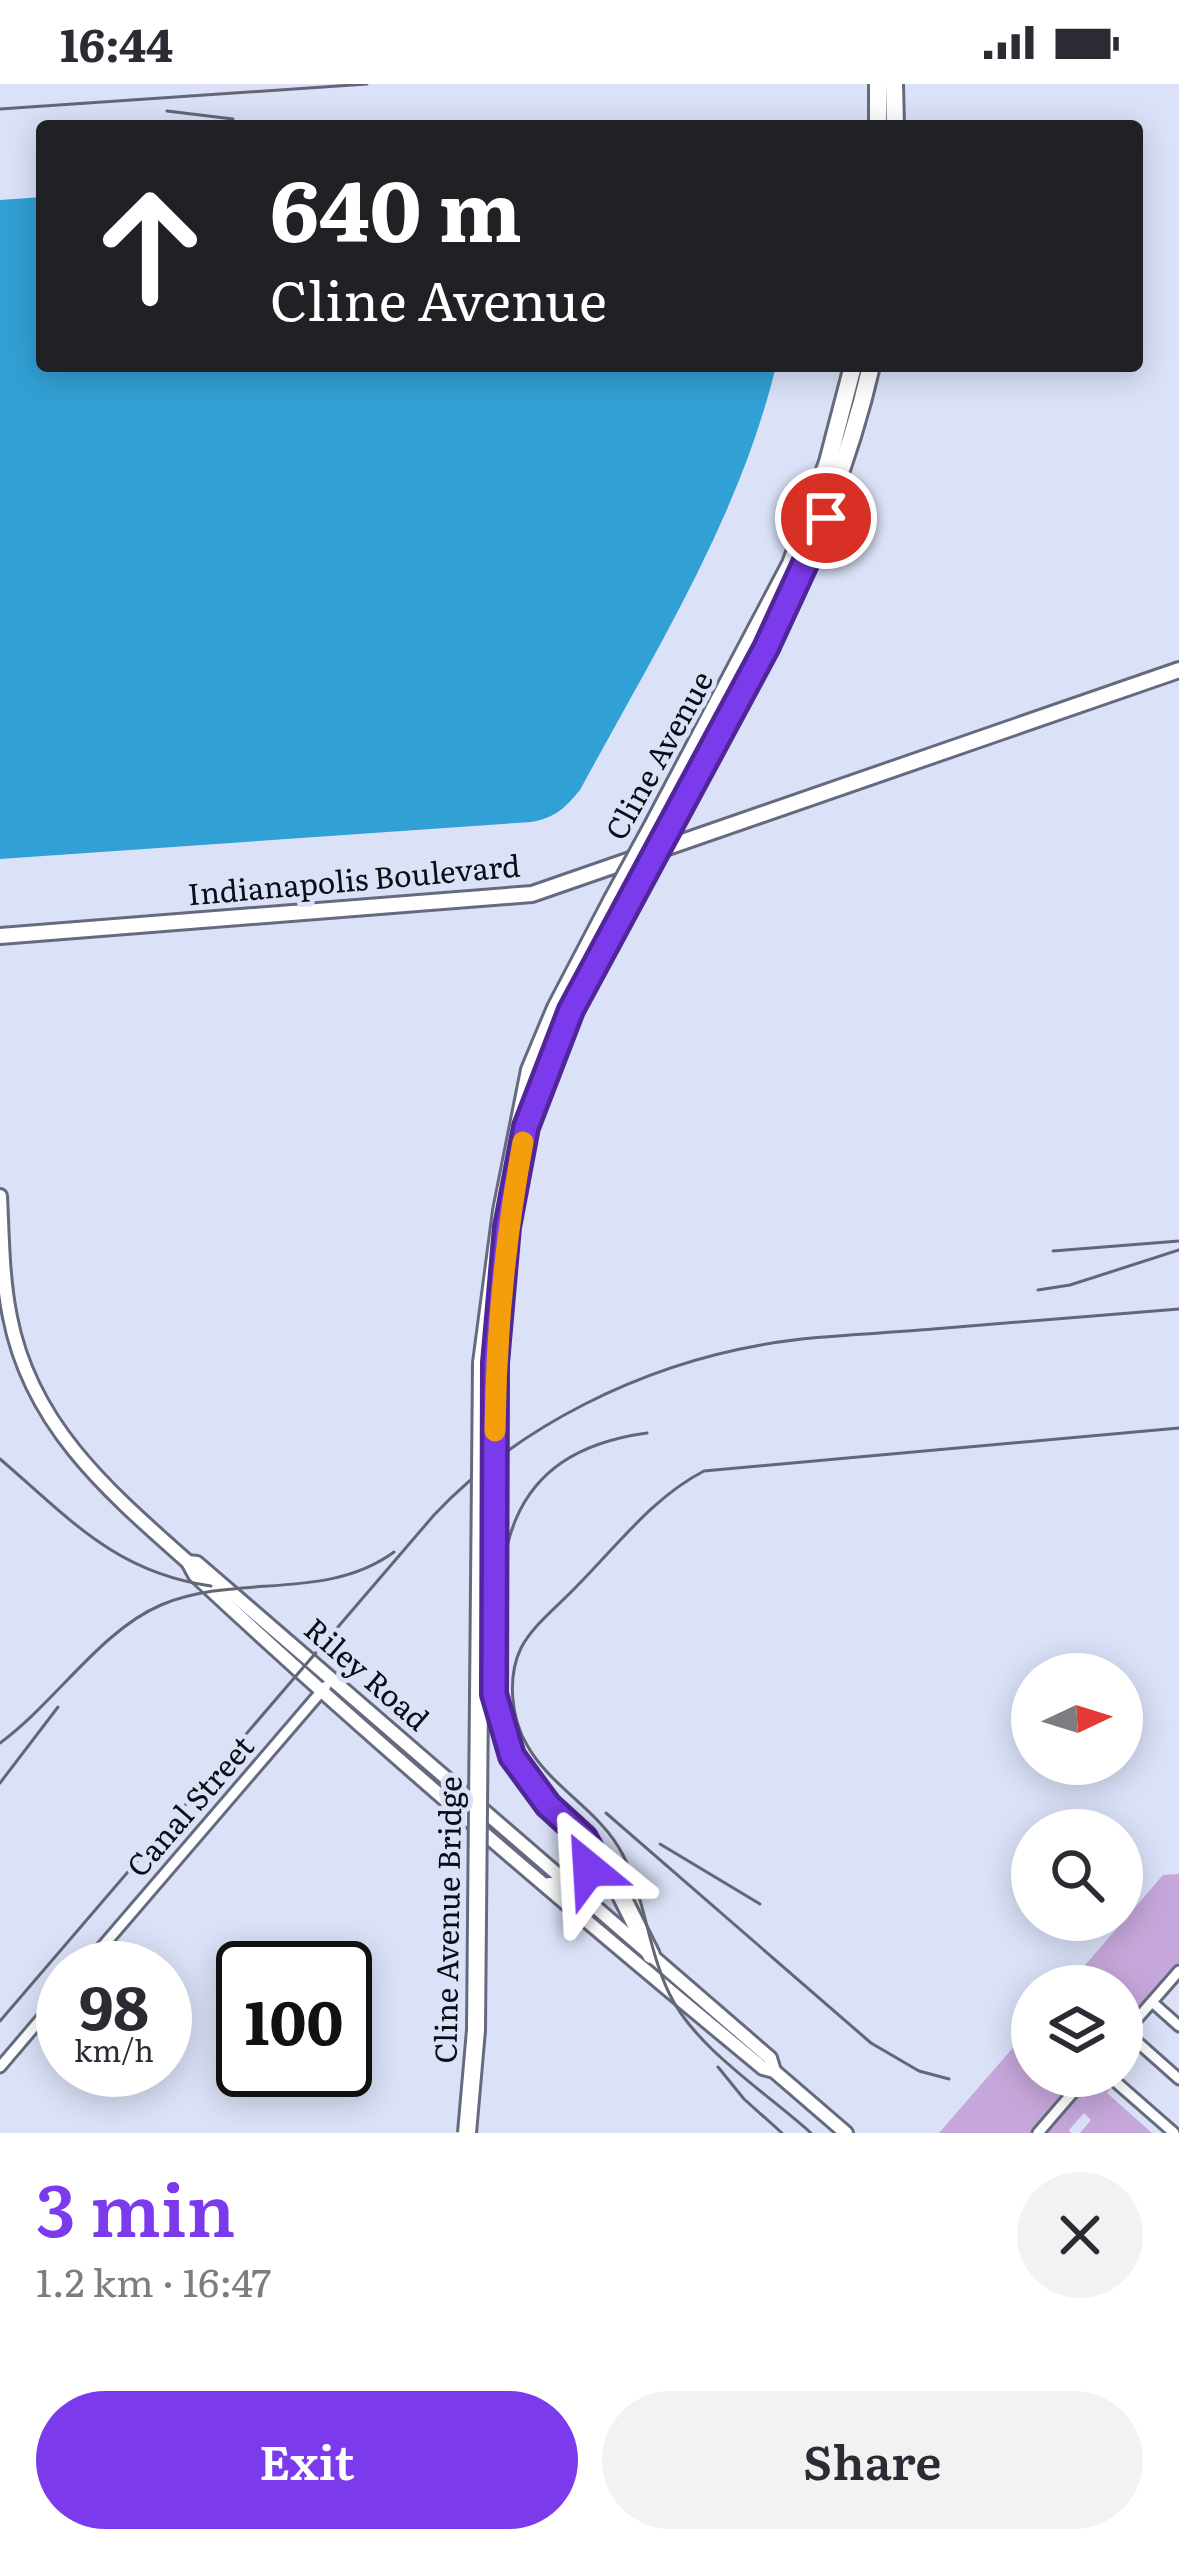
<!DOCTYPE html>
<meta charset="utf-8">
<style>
:root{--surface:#fff;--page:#f2f2f3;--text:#2b2b33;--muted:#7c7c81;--accent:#7c3aed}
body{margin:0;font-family:Literata,serif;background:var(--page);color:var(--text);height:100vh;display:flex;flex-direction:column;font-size:45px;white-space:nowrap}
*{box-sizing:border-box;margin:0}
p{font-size:39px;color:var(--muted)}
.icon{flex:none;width:66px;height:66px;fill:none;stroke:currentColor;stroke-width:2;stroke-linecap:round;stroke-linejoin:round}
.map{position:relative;height:2049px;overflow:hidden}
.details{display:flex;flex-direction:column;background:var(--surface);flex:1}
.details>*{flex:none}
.banner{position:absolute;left:36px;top:36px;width:1107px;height:252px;border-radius:12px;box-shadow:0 6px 30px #0003;background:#202124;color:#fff;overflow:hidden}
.needle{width:78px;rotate:86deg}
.tools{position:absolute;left:1011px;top:1569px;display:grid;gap:24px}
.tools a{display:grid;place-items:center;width:132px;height:132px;border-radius:50%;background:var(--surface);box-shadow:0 6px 30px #0003;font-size:60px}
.speed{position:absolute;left:36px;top:1857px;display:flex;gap:24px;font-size:60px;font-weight:700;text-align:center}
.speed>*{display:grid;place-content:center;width:156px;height:156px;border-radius:50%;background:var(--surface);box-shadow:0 6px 30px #0003;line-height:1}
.speed small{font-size:30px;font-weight:400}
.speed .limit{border:6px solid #111;border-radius:18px;background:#fff;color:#111}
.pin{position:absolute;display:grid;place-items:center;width:102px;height:102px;color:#fff;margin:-51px;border:6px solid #fff;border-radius:50%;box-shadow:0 3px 12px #0007}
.me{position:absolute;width:132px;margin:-66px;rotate:333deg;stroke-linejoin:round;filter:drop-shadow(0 0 9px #0008)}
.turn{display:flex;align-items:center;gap:42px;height:252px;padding:0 36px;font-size:54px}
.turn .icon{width:156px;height:156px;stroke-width:2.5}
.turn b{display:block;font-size:84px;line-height:102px}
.round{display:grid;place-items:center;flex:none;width:126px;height:126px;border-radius:63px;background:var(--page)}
.headline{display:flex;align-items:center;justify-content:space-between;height:204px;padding:0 36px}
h1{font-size:72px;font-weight:600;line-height:90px;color:var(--accent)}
.cta{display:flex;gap:24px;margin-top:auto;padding:24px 36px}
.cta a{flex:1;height:138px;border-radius:72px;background:var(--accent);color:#fff;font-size:48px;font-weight:600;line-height:138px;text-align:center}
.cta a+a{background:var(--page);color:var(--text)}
.status{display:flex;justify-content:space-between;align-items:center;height:84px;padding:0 60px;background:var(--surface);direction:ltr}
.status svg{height:33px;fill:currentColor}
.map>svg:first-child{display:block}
</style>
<div class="status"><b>16:44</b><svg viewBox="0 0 49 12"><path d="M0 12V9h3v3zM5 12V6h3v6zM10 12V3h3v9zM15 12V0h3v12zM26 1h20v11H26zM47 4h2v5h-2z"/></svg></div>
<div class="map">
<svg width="1179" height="2049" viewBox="0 0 1179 2049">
<rect width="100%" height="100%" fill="#dbe2f8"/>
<!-- green -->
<g fill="#c6a7db">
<path d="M1179,1790V1882L1122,1947V1902H1067L1163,1791Z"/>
<path d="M1032,1942V1992H1083L1033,2049H939Z"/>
<path d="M1093,1992H1102L1113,2001L1107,2009L1152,2049H1080L1091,2036L1084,2029L1069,2046L1071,2049H1044Z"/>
</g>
<!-- water -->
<path fill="#31a0d5" d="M42,113V282H776C739,435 654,569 580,706C565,724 555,734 531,738L0,775V116Z"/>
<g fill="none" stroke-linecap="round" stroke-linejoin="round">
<!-- street casing -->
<g stroke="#656a7e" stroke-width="15">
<g id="street">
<path d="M84,1884L326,1602"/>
<path d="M1152,1918L1179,1942"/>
<path d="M1126,1948L1179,1995"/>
<path d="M1122,1952L1179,1887"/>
<path d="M0,1983L63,1909"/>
<path d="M1109,1992L1174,2049"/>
<path d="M1038,2049L1087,1992"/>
</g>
</g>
<!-- secondary casing -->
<g stroke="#656a7e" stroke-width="18">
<g id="secondary">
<path d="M0,1112C2,1152 2,1194 10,1233C31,1342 109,1408 188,1478L197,1479L770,1974L774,1987"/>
<path d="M188,1478L195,1491C378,1662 570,1825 763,1984L774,1987L846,2049"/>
</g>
</g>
<!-- primary casing -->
<g stroke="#656a7e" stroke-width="20">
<path id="primary" d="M0,852L532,810L1179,586"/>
</g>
<!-- highway casing -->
<g stroke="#656a7e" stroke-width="22">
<g id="highway">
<path d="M878,0V42"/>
<path d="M894,0L895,42"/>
<path d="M674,732C756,581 832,451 871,282"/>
<path d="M655,738L791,480L828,378L853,282"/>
<path d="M527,1038L562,945L632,808"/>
<path d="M482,1279L502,1127L530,986L556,924L613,815"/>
<path d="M495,1279L498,1228"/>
<path d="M494,1508C491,1628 492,1670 585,1754C601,1789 581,1801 549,1802"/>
<path d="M588,1757L608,1785L651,1871"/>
</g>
</g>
<!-- street -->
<use href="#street" stroke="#fff" stroke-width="9"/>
<!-- secondary -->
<use href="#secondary" stroke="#fff" stroke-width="12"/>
<!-- primary -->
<use href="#primary" stroke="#fff" stroke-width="14"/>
<!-- highway -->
<use href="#highway" stroke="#fff" stroke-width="16"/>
<!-- rail -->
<g stroke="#636775" stroke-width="3">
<path d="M0,25L367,0"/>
<path d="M167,27L233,35"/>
<path d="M1053,1167L1179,1157"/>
<path d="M1038,1206L1070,1201L1179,1166"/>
<path d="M0,1375C70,1435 115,1488 211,1502"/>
<path d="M502,1597C493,1473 501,1369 647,1349"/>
<path d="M0,1659C56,1618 100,1547 161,1521C236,1489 326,1518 394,1468"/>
<path d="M0,1699L58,1623"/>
<path d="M606,1729L871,1959L919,1987L949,1995"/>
<path d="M660,1760L760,1820"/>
<path d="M0,1937L434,1431C518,1342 641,1282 761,1261C817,1251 876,1250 933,1245C1015,1238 1097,1232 1179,1225"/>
<path d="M718,1983L744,2015L782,2049"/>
<path d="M811,2049C767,2009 694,1963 669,1909C648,1865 645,1814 623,1771C600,1726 551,1704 527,1661C511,1634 507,1593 521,1564C533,1541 558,1522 576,1503C616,1463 653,1413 704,1387L1179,1344"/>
</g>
<!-- highway-bridge casing -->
<g stroke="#656a7e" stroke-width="22" stroke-linecap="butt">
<g id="highway-bridge">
<path d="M632,808L674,732"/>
<path d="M613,815L655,738"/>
<path d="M494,1508L495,1279"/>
<path d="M467,2049L476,1946L482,1279"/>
</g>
</g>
<!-- highway-bridge -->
<use href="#highway-bridge" stroke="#fff" stroke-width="16"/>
</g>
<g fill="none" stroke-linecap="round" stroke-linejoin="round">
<!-- route casing -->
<g stroke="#51269a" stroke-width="30">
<path id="route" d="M589,1785L590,1765L584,1754L548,1721L512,1672L494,1610L495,1279L507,1143L526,1043L571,926L766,564L826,434"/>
</g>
<!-- route -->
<use href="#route" stroke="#7c3aed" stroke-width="21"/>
<!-- slow -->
<path stroke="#f59e0b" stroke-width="21" d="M495,1347C496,1248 505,1155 523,1058"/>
</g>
<g text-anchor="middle" stroke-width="10" stroke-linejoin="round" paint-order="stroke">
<!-- street labels -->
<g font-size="30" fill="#0b0d15" stroke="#dbe2f8">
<text transform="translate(660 672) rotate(-61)" y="10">Cline Avenue</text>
<text transform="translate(354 797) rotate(-5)" y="10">Indianapolis Boulevard</text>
<text transform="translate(366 1591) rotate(41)" y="10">Riley Road</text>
<text transform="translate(191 1723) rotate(-49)" y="10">Canal Street</text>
<text transform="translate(449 1836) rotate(-89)" y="10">Cline Avenue Bridge</text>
</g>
</g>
</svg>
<div class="tools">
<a><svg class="needle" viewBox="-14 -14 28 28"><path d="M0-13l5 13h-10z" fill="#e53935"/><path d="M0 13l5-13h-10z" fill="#7c7c81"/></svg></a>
<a><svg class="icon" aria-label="search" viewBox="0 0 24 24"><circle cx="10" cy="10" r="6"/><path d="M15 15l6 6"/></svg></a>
<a><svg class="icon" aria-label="layers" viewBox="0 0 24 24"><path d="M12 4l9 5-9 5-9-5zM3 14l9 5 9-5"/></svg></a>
</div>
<div class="speed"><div>98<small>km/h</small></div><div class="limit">100</div></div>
<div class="pin" style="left:826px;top:434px;background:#d93025"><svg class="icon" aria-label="arrive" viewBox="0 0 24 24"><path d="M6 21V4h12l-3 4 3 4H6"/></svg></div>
<svg class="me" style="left:589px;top:1785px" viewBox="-20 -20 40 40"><path d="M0-17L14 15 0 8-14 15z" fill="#7c3aed" stroke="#fff" stroke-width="4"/></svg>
<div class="banner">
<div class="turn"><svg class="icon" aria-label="ahead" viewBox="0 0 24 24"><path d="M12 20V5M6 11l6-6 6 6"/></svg><div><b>640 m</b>Cline Avenue</div></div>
</div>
</div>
<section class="details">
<div class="headline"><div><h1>3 min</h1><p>1.2 km · 16:47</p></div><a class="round"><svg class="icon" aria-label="close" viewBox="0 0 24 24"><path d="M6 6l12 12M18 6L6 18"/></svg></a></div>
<div class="cta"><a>Exit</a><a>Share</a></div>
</section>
